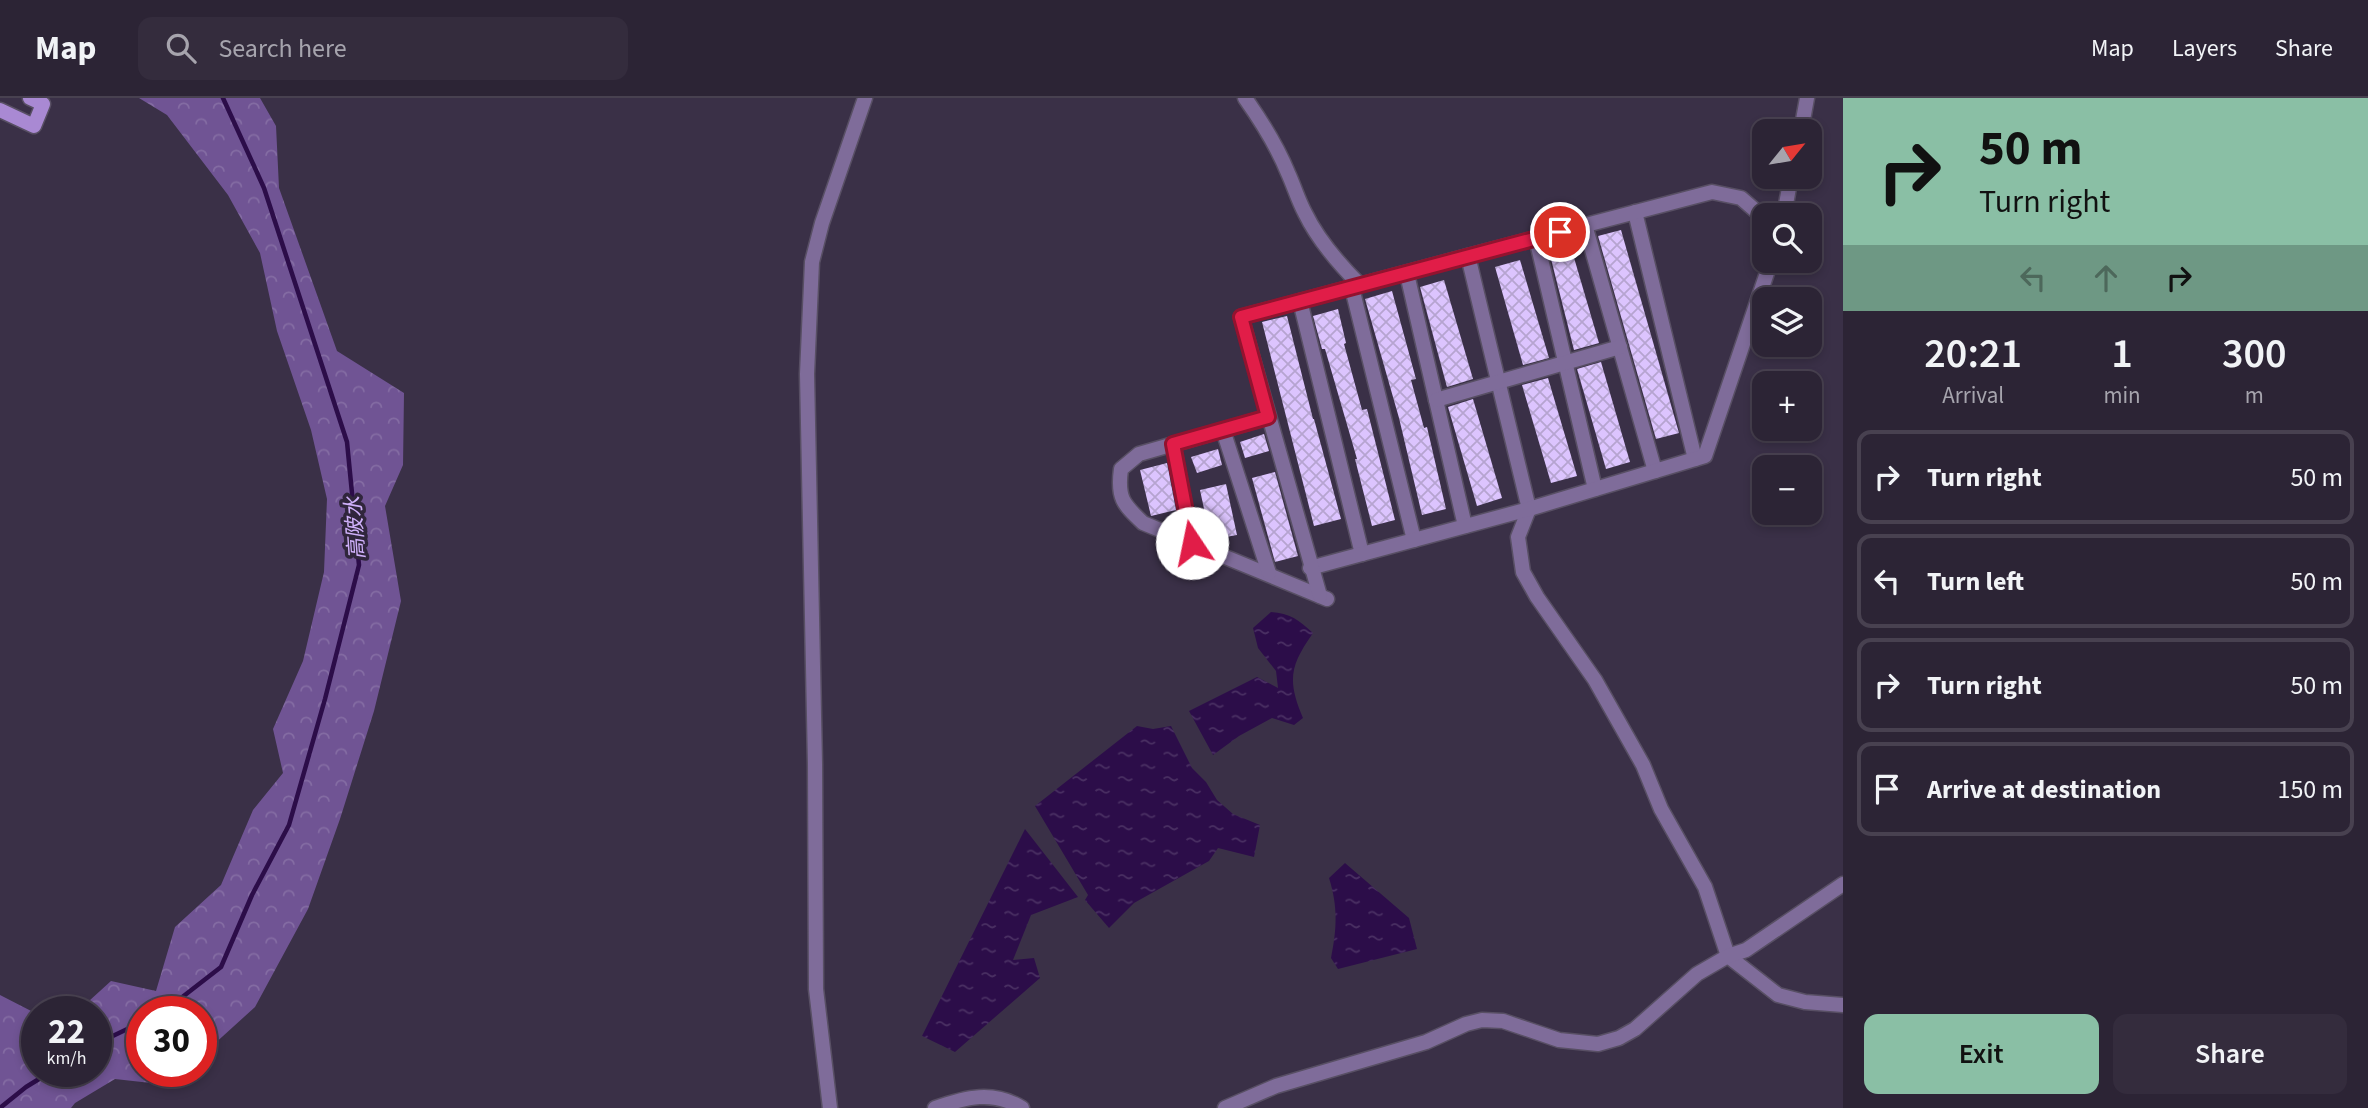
<!DOCTYPE html>
<meta charset="utf-8">
<style>
:root{--surface:#2c2435;--page:#342c3d;--text:#f1f3f6;--muted:#a6a4ad;--line:#484150;--accent:#8abfa5}
body{margin:0;font-family:"Source Sans 3","Noto Sans SC",sans-serif;background:var(--page);color:var(--text);height:100vh;display:flex;flex-direction:column;font-size:26px;white-space:nowrap}
*{box-sizing:border-box;margin:0}
p{font-size:23px;color:var(--muted)}
.icon{flex:none;width:38px;height:38px;fill:none;stroke:currentColor;stroke-width:2;stroke-linecap:round;stroke-linejoin:round}
.map{position:relative;flex:1;overflow:hidden}
.sheet{display:flex;flex-direction:column;background:var(--surface);width:525px}
.sheet>*{flex:none}
.banner{background:#8abfa5;color:#111;overflow:hidden}
.needle{width:46px;rotate:60deg}
.buttons{position:absolute;left:1752px;top:21px;display:grid;gap:14px}
.buttons a{display:grid;place-items:center;width:70px;height:70px;border-radius:14px;background:var(--surface);box-shadow:0 4px 10px #0003,0 0 0 2px var(--line);font-size:35px}
.speed{position:absolute;left:21px;top:898px;display:flex;gap:14px;font-size:35px;font-weight:700;text-align:center}
.speed>*{display:grid;place-content:center;width:91px;height:91px;border-radius:50%;background:var(--surface);box-shadow:0 4px 10px #0003,0 0 0 2px var(--line);line-height:1}
.speed small{font-size:18px;font-weight:400}
.speed .limit{border:10px solid #d22;background:#fff;color:#111}
.pin{position:absolute;display:grid;place-items:center;width:60px;height:60px;color:#fff;margin:-30px;border:4px solid #fff;border-radius:50%;box-shadow:0 2px 7px #0007}
.me{position:absolute;width:77px;margin:-38px;rotate:349deg;stroke-linejoin:round;filter:drop-shadow(0 0 5px #0008)}
.turn{display:flex;align-items:center;gap:24px;height:147px;padding:0 21px;font-size:32px}
.turn .icon{width:91px;height:91px;stroke-width:2.5}
.turn b{display:block;font-size:49px;line-height:60px}
.lanes{display:flex;align-items:center;height:66px;padding:0 21px;background:#0003;justify-content:center;gap:35px;direction:ltr}
.lanes .off{opacity:.35}
.eta{display:flex;justify-content:space-evenly;align-items:center;height:119px;text-align:center}
.eta b{font-size:42px;font-weight:600;line-height:49px}
.action{display:flex;gap:14px;margin-top:auto;padding:14px 21px}
.action a{flex:1;height:80px;border-radius:14px;background:var(--accent);color:#111;font-size:28px;font-weight:600;line-height:80px;text-align:center}
.action a+a{background:var(--page);color:var(--text)}
ul{padding:0;list-style:none}
li{display:flex;align-items:center;gap:21px;height:94px;margin:0 14px 10px;padding:0 7px;border:4px solid var(--line);border-radius:14px}
li div{flex:1}
li b{display:block;font-size:26px}
li em{font-style:normal}
header{display:flex;align-items:center;gap:42px;box-sizing:border-box;height:98px;padding:0 35px;background:var(--surface);border-bottom:2px solid var(--line)}
header strong{font-size:33px}
nav{display:flex;gap:38px;margin-inline-start:auto;font-size:24px}
.search{width:490px;height:63px;background:var(--page);display:flex;align-items:center;gap:18px;box-sizing:border-box;padding:0 24px;border-radius:14px;color:var(--muted);font-size:26px}
main{display:flex;flex:1;min-height:0}
.map>svg:first-child{display:block}
</style>
<header>
<strong>Map</strong>
<div class="search"><svg class="icon" aria-label="search" viewBox="0 0 24 24"><circle cx="10" cy="10" r="6"/><path d="M15 15l6 6"/></svg>Search here</div>
<nav><a>Map</a><a>Layers</a><a>Share</a></nav>
</header>
<main>
<div class="map">
<svg width="1843" height="1010" viewBox="0 0 1843 1010">
<defs>
<pattern id="forest-crowns" width="20" height="18" patternUnits="userSpaceOnUse" patternTransform="scale(1.75)"><rect width="20" height="18" fill="#705494"/><path d="M2 6a3 3 0 1 1 6 0M12 15a3 3 0 1 1 6 0" fill="none" stroke="#846ca3"/></pattern>
<pattern id="water-ripples" width="26" height="14" patternUnits="userSpaceOnUse" patternTransform="scale(1.75)"><rect width="26" height="14" fill="#2c0d49"/><path d="M2 4q2-2 4 0t4 0M15 11q2-2 4 0t4 0" fill="none" stroke="#4a3063"/></pattern>
<pattern id="building-cross-hatch" width="8" height="8" patternUnits="userSpaceOnUse" patternTransform="scale(1.75)"><rect width="8" height="8" fill="#dcc4fe"/><path d="M0 0l8 8M0 8l8-8" fill="none" stroke="#b6a4d0"/></pattern>
</defs>
<rect width="100%" height="100%" fill="#3a3047"/>
<!-- forest -->
<path fill="url(#forest-crowns)" d="M139,0H260L276,28L279,90L337,253L404,295L403,367L385,408L401,503L374,613L340,721L308,811L255,909L201,958V914H142V973H184L169,987L115,981L75,1005L71,1010H0V897L37,916V973H96V914L78,913L111,883L156,893L175,829L221,787L253,712L283,675L273,631L303,563L324,474L327,401L311,332L277,233L260,155L228,97L167,17Z"/>
<!-- water -->
<g fill="url(#water-ripples)">
<path d="M1271,514C1290,515 1299,522 1313,535C1290,568 1287,582 1303,620L1294,627L1272,620L1239,638L1213,657L1189,613L1257,579L1278,590L1276,573L1258,550L1253,530Z"/>
<path d="M1137,628L1153,631L1171,628L1192,670L1206,684L1217,702L1233,716L1260,727L1254,759L1218,750L1209,763L1134,805L1109,830L1085,802L1088,797L1035,708Z"/>
<path d="M1025,731L1078,799L1031,817L1013,862L1034,860L1040,880L955,954L922,938Z"/>
<path d="M1345,765L1409,820L1417,851L1338,871L1331,860C1337,830 1338,809 1329,780Z"/>
</g>
<g fill="none" stroke-linecap="round" stroke-linejoin="round">
<!-- stream -->
<g stroke="#2c0d49" stroke-width="4.5">
<path d="M163,914L221,869L252,797L289,727L325,601L359,467L347,344L264,90L223,0"/>
<path d="M96,946L142,924"/>
<path d="M0,1010L26,989L52,973"/>
</g>
</g>
<!-- building -->
<g fill="url(#building-cross-hatch)">
<path d="M1621,132L1679,335L1656,341L1598,138Z"/>
<path d="M1570,146L1599,245L1574,252L1549,153Z"/>
<path d="M1520,162L1549,260L1523,267L1495,169Z"/>
<path d="M1444,182L1473,281L1447,289L1420,189Z"/>
<path d="M1392,193L1416,281L1411,282L1424,330L1427,329L1446,411L1422,417L1399,320L1365,201Z"/>
<path d="M1338,211L1346,245L1344,246L1362,312L1367,311L1395,422L1372,428L1355,361H1357L1325,251H1322L1313,218Z"/>
<path d="M1287,218L1313,321H1314L1341,421L1314,428L1262,224Z"/>
<path d="M1601,264L1630,364L1606,371L1577,271Z"/>
<path d="M1548,280L1577,378L1551,385L1522,287Z"/>
<path d="M1473,301L1502,400L1477,408L1448,309Z"/>
<path d="M1264,336L1269,353L1245,360L1240,344Z"/>
<path d="M1218,351L1222,367L1197,375L1191,359Z"/>
<path d="M1167,365L1176,412L1151,418L1140,372Z"/>
<path d="M1275,374L1298,458L1275,464L1252,380Z"/>
<path d="M1226,386L1237,437L1209,442L1204,425H1207L1200,392Z"/>
</g>
<g fill="none" stroke-linecap="round" stroke-linejoin="round">
<!-- minor casing -->
<g stroke="#584f64" stroke-width="17">
<g id="minor">
<path d="M1245,0C1262,24 1277,48 1288,75C1294,88 1298,102 1305,115C1318,142 1339,166 1360,187L1468,158L1529,411L1518,439L1523,474L1537,499L1595,582L1643,667L1661,711L1705,789L1728,858L1778,897L1805,904L1843,907"/>
<path d="M1801,33L1807,0"/>
<path d="M1635,114L1695,361"/>
<path d="M1784,117L1791,79"/>
<path d="M1585,127L1655,373"/>
<path d="M1536,140L1595,391"/>
<path d="M1468,158L1712,94L1741,100L1764,120"/>
<path d="M1407,176L1465,428"/>
<path d="M1352,190L1414,442"/>
<path d="M1300,203L1362,456"/>
<path d="M1436,302L1620,249"/>
<path d="M1268,319L1139,356L1121,371C1117,400 1123,406 1143,425L1327,501"/>
<path d="M1223,332L1269,475"/>
<path d="M1173,346L1192,445"/>
<path d="M1310,470L1529,411L1705,358L1771,163"/>
<path d="M1320,498L1241,219L1360,187"/>
<path d="M935,1010C966,999 993,992 1022,1010"/>
<path d="M1225,1010L1276,988L1426,944L1466,926L1482,922L1503,923L1559,942L1598,946L1619,940L1635,931L1697,876L1728,858L1746,852L1843,786"/>
</g>
</g>
<!-- tertiary casing -->
<g stroke="#584f64" stroke-width="17">
<path id="tertiary" d="M830,1010L816,891L815,666L807,276L812,164L822,125L865,0"/>
</g>
<!-- secondary casing -->
<g stroke="#584f64" stroke-width="17">
<path id="secondary" d="M0,12L34,28L43,6L30,0"/>
</g>
<!-- minor -->
<use href="#minor" stroke="#7f6c9a" stroke-width="14"/>
<!-- tertiary -->
<use href="#tertiary" stroke="#7f6c9a" stroke-width="14"/>
<!-- secondary -->
<use href="#secondary" stroke="#a989d3" stroke-width="14"/>
</g>
<g fill="none" stroke-linecap="round" stroke-linejoin="round">
<!-- route casing -->
<g stroke="#92132f" stroke-width="18">
<path id="route" d="M1192,445L1173,346L1268,319L1241,219L1560,134"/>
</g>
<!-- route -->
<use href="#route" stroke="#e11d48" stroke-width="12"/>
</g>
<g text-anchor="middle" stroke-width="7" stroke-linejoin="round" paint-order="stroke">
<!-- water labels -->
<g font-size="21" font-style="italic" fill="#d0b1fb" stroke="#30263c">
<text transform="translate(355 430) rotate(-94)" y="7">高陂水</text>
</g>
</g>
</svg>
<div class="buttons">
<a><svg class="needle" viewBox="-14 -14 28 28"><path d="M0-13l5 13h-10z" fill="#e53935"/><path d="M0 13l5-13h-10z" fill="#a6a4ad"/></svg></a>
<a><svg class="icon" aria-label="search" viewBox="0 0 24 24"><circle cx="10" cy="10" r="6"/><path d="M15 15l6 6"/></svg></a>
<a><svg class="icon" aria-label="layers" viewBox="0 0 24 24"><path d="M12 4l9 5-9 5-9-5zM3 14l9 5 9-5"/></svg></a>
<a>+</a>
<a>−</a>
</div>
<div class="speed"><div>22<small>km/h</small></div><div class="limit">30</div></div>
<div class="pin" style="left:1560px;top:134px;background:#d93025"><svg class="icon" aria-label="arrive" viewBox="0 0 24 24"><path d="M6 21V4h12l-3 4 3 4H6"/></svg></div>
<svg class="me" style="left:1192px;top:445px" viewBox="-20 -20 40 40"><circle r="19" fill="#fff"/><path d="M0-13L10 11 0 6-10 11z" fill="#e11d48"/></svg>
</div>
<section class="sheet">
<div class="banner">
<div class="turn"><svg class="icon" aria-label="right" viewBox="0 0 24 24"><path d="M7 20v-9h11M14 6l5 5-5 5"/></svg><div><b>50 m</b>Turn right</div></div>
<div class="lanes"><svg class="icon off" aria-label="left" viewBox="0 0 24 24"><path d="M17 20v-9H6M10 6l-5 5 5 5"/></svg><svg class="icon off" aria-label="ahead" viewBox="0 0 24 24"><path d="M12 20V5M6 11l6-6 6 6"/></svg><svg class="icon" aria-label="right" viewBox="0 0 24 24"><path d="M7 20v-9h11M14 6l5 5-5 5"/></svg></div>
</div>
<div class="eta">
<div><b>20:21</b><p>Arrival</p></div>
<div><b>1</b><p>min</p></div>
<div><b>300</b><p>m</p></div>
</div>
<ul>
<li><svg class="icon" aria-label="right" viewBox="0 0 24 24"><path d="M7 20v-9h11M14 6l5 5-5 5"/></svg><div><b>Turn right</b></div><em>50 m</em></li>
<li><svg class="icon" aria-label="left" viewBox="0 0 24 24"><path d="M17 20v-9H6M10 6l-5 5 5 5"/></svg><div><b>Turn left</b></div><em>50 m</em></li>
<li><svg class="icon" aria-label="right" viewBox="0 0 24 24"><path d="M7 20v-9h11M14 6l5 5-5 5"/></svg><div><b>Turn right</b></div><em>50 m</em></li>
<li><svg class="icon" aria-label="arrive" viewBox="0 0 24 24"><path d="M6 21V4h12l-3 4 3 4H6"/></svg><div><b>Arrive at destination</b></div><em>150 m</em></li>
</ul>
<div class="action"><a>Exit</a><a>Share</a></div>
</section>
</main>
